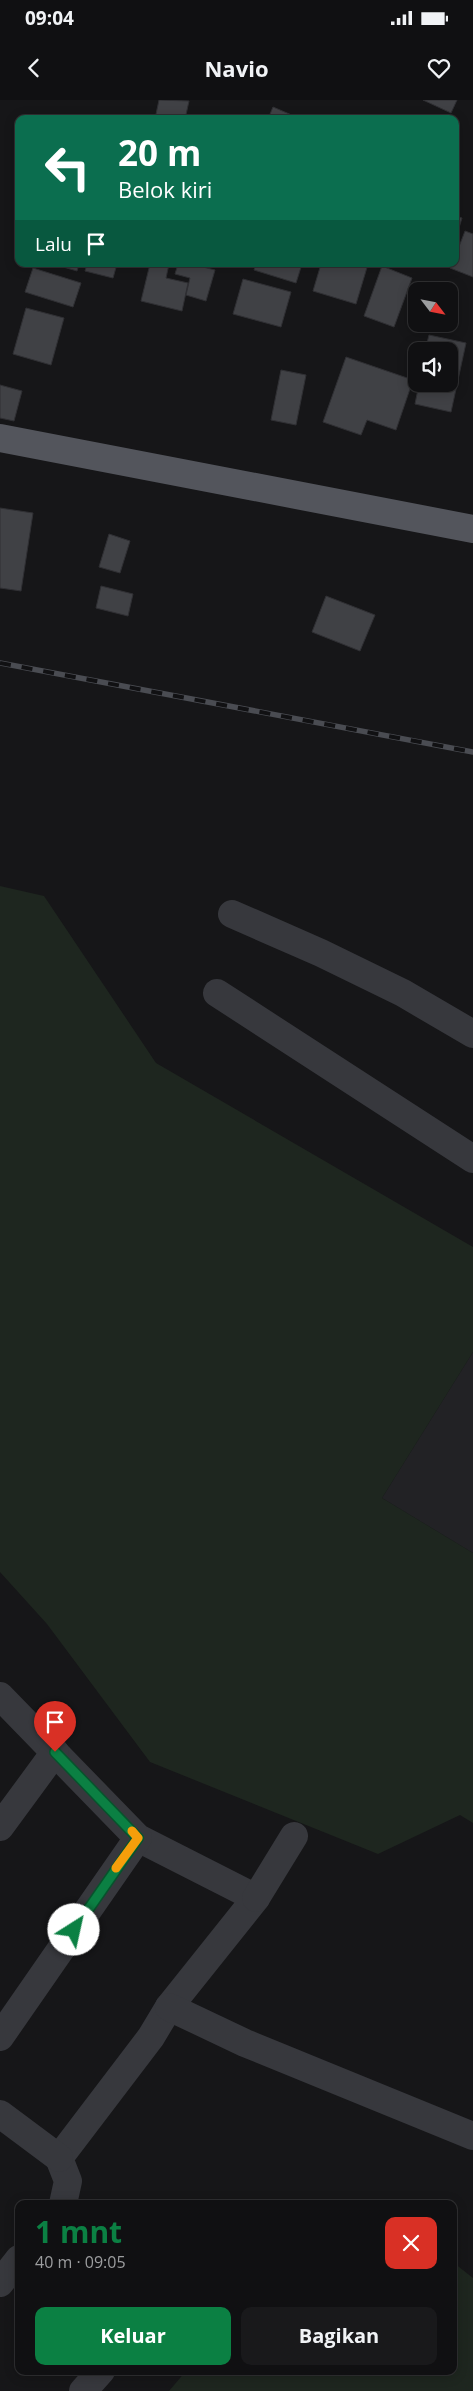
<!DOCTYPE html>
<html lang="id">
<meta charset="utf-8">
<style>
:root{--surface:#101012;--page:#19191b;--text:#f1f3f6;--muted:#9c9d9f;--line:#303032;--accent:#0b8043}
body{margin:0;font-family:"Open Sans",sans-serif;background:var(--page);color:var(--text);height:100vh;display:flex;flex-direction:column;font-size:19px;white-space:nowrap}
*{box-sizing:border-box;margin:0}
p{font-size:16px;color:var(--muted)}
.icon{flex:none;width:28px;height:28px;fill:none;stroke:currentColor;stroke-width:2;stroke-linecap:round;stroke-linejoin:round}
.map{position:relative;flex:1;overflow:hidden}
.drawer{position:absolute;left:15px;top:2100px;width:442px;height:175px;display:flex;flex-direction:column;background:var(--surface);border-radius:10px;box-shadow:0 2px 12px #0003,0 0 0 1px var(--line)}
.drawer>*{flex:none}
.top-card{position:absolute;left:15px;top:15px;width:444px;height:152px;border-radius:10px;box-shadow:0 2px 12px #0003,0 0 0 1px var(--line);background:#0b6e4f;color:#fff;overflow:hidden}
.needle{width:32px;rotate:122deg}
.controls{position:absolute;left:408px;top:182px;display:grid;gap:10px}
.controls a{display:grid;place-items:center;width:50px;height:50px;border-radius:10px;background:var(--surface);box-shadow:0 2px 12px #0003,0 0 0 1px var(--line);font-size:25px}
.pin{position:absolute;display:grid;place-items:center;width:42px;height:42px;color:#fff;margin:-51px -21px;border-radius:50% 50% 50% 0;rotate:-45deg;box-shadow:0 0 5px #0007}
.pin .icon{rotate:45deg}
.me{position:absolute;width:55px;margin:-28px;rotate:35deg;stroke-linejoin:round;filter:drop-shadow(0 0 4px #0008)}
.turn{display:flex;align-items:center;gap:18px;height:105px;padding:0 20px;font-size:22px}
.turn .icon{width:65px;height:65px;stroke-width:2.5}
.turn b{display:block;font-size:35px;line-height:42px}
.then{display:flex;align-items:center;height:48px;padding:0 20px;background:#0003;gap:10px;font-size:19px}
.round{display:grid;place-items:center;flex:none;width:52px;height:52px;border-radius:10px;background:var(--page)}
.headline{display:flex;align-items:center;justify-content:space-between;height:85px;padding:0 20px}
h1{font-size:30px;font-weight:700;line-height:38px;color:var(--accent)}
.primary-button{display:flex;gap:10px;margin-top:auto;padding:10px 20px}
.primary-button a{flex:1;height:58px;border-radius:10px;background:var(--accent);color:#fff;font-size:20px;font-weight:700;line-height:58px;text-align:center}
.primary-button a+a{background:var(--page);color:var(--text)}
.status{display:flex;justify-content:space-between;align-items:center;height:35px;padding:0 25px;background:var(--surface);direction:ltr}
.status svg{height:14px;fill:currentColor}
header{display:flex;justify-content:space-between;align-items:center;height:65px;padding:0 20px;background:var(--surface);font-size:22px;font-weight:700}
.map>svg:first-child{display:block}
</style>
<div class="status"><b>09:04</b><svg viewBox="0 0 49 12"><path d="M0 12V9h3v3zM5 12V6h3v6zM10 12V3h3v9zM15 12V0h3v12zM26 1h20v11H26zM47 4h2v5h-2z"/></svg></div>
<header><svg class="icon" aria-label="back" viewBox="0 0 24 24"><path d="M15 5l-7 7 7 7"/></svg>Navio<svg class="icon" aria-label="heart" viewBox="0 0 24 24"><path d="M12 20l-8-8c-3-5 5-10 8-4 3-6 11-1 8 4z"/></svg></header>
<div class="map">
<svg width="473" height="2291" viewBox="0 0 473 2291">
<rect width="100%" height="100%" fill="#161618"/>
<!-- built -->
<path fill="#222225" d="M473,1252V1453L382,1398Z"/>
<!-- green -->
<g fill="#1e261f">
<path d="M0,786L44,796L156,963L473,1147V1252L382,1398L473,1453V1723L460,1715L378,1754L150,1662L47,1524L0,1472Z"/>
<path d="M454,2163L473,2178V2291H169L186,2271H454Z"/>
</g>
<!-- building -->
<g fill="#404145" stroke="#303034">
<path d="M159,0L189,1L185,19H155Z"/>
<path d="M423,0H457L451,13Z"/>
<path d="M273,7L301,19H268Z"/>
<path d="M455,116L462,118L455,141Z"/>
<path d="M465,131L473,134V177L450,168L452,164H455V157Z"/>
<path d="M53,164H79L77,171Z"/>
<path d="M87,164H117L113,178L85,171Z"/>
<path d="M150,164H169L166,178L188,183L182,211L141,201Z"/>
<path d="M178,164H191L215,170L206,201L186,195L190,178L175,174Z"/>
<path d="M256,164H302L296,183L254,170Z"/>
<path d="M321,164H368L356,204L313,191Z"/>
<path d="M382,166L412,178L394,227L364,216Z"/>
<path d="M33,168L81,183L73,207L25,192Z"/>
<path d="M243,179L291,192L281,227L233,214Z"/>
<path d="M26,208L64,218L51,265L13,254Z"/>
<path d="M429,235L466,243L451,312L415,304L419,284H449V251H425Z"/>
<path d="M346,257L413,280L396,330L367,320L361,335L323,322Z"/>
<path d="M281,270L306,275L296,325L271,320Z"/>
<path d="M0,285L22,291L14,321L0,318Z"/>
<path d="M0,408L33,413L21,491L0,488Z"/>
<path d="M109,434L130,441L120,473L99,467Z"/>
<path d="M101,486L133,494L128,516L96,508Z"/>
<path d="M326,496L375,515L360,551L312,532Z"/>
</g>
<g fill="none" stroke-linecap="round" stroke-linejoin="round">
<!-- minor -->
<g stroke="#37383d" stroke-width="28">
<path d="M232,814L321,853L403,893L473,934"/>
<path d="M217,893L473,1059"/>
<path d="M0,1596L138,1738L256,1798L169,1907L151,1937L59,2058L68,2081L63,2104"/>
<path d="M0,1727L55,1652"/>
<path d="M256,1798L294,1736"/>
<path d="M169,1907L245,1943L473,2036"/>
<path d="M0,1937L138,1738"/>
<path d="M0,2014L59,2058"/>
<path d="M0,2183L19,2159"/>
<path d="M83,2291L101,2271"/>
</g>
<!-- major -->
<path stroke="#53555c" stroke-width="28" d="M0,338L473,429"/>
<!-- rail casing -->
<g stroke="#4a4c52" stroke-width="5.5">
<path id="rail" d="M0,563L473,652"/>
</g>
<!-- rail -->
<use href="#rail" stroke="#111113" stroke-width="4" stroke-dasharray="11" stroke-linecap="butt"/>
</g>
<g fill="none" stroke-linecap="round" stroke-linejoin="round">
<!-- route casing -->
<g stroke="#07532c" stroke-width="12">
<path id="route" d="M55,1652L138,1738L74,1830"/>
</g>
<!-- route -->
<use href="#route" stroke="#0b8043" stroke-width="9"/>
<!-- slow -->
<path stroke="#f59e0b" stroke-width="9" d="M116,1768L138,1738L132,1731"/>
</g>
</svg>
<div class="controls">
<a><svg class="needle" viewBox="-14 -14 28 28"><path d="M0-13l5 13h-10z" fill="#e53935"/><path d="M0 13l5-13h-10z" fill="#9c9d9f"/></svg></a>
<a><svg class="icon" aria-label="sound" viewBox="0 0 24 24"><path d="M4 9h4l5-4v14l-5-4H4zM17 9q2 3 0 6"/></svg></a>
</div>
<div class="pin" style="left:55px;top:1652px;background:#d93025"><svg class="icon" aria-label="arrive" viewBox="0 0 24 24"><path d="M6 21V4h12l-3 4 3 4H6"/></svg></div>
<svg class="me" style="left:74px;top:1830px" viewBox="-20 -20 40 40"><circle r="19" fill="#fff"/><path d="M0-13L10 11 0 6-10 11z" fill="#0b8043"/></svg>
<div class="top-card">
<div class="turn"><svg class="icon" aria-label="left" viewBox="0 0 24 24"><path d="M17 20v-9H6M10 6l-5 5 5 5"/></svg><div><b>20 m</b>Belok kiri</div></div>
<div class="then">Lalu<svg class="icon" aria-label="arrive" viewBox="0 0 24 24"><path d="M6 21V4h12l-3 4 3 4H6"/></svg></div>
</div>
<section class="drawer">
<div class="headline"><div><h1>1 mnt</h1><p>40 m · 09:05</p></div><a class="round" style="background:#d93025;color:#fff"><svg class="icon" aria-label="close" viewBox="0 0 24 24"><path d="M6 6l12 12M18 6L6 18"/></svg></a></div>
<div class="primary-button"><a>Keluar</a><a>Bagikan</a></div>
</section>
</div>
